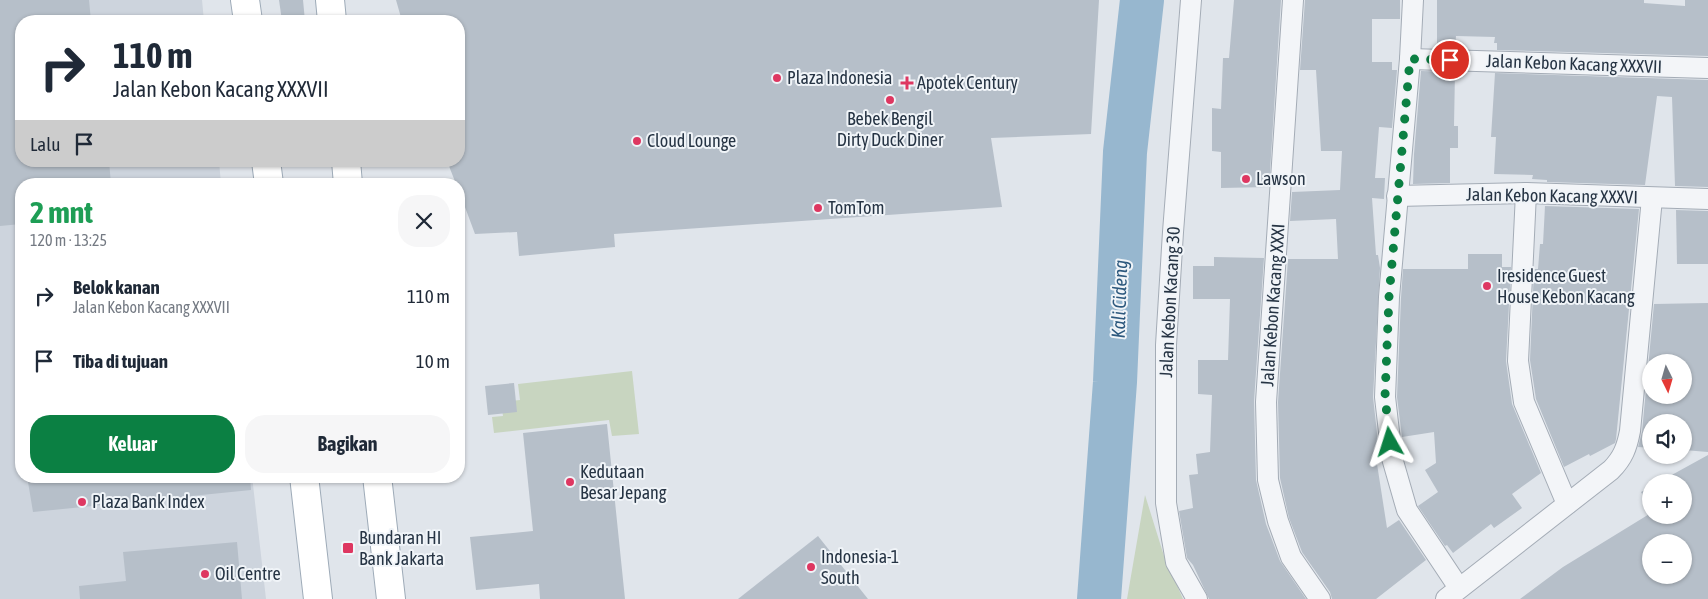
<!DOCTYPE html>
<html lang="id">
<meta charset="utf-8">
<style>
:root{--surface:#fff;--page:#f6f6f7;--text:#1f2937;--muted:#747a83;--accent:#0b8043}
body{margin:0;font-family:"Asap Condensed",sans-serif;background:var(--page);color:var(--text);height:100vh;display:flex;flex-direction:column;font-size:19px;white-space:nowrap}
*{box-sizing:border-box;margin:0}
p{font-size:16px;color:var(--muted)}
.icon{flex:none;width:28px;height:28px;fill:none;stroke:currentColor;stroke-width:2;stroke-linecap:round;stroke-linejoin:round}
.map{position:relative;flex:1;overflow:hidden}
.details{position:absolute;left:15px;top:178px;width:450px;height:305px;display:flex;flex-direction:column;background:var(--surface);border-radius:20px;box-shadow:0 1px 4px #0004}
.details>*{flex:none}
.top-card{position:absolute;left:15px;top:15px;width:450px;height:152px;border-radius:20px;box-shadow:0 1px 4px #0004;background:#fff;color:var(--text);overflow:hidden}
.needle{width:32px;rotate:175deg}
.tools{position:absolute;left:1642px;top:354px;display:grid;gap:10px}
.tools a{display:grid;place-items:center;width:50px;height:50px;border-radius:50%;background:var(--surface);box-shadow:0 1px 4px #0004;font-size:25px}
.pin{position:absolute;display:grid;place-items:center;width:42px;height:42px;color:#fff;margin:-21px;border:2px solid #fff;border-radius:50%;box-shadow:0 1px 5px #0007}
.me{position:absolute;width:55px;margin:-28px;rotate:354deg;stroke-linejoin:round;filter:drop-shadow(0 0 4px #0008)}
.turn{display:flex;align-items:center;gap:18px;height:105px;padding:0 15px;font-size:22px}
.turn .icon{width:65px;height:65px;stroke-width:2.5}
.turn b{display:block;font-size:35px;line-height:42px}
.then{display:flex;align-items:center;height:48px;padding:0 15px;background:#0003;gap:10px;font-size:19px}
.round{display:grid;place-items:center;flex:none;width:52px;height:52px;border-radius:20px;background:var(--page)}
.overview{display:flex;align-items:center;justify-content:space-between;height:85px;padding:0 15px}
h1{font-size:30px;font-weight:700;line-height:38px;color:#1e9e55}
.action{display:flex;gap:10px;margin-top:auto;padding:10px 15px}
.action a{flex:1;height:58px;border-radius:20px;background:var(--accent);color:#fff;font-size:20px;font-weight:700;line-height:58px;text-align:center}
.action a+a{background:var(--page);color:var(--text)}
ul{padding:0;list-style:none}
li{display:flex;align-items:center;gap:15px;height:65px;padding:0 15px}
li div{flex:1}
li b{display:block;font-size:19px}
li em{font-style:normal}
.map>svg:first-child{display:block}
</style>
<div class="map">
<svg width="1708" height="599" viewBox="0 0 1708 599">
<rect width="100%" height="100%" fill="#e0e5eb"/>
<!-- built -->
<path fill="#cdd4dd" d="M0,0H202L204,21H21V161H219L221,184H21V476H252L266,599H0Z"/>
<!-- green -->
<g fill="#c8d5c0">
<path d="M632,371L639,434L612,436L609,420L494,433L492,417L503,416L501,402L520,400L518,384Z"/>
<path d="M1145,495L1164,556L1183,599H1127Z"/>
</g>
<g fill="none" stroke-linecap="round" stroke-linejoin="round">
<!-- river -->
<path stroke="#97b7cf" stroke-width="44" d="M1099,599L1115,382L1125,152L1142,0"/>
</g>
<!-- building -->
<g fill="#b6bfc9" fill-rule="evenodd">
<path d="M0,0H89L91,21H21V161H109L111,184H21V224L0,226Z"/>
<path d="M279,0H303L305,21H282Z"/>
<path d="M396,0H1099L1091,134L991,138L1002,207L614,234L615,247L519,256L517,232L475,234L459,191V184H456L447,161H459V21H402Z"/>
<path d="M1234,0H1281L1269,187L1221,188V152L1212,151V108L1221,109L1223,58H1229Z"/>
<path d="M1305,0H1400V19H1372V62H1392V70H1397L1392,128L1379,127L1375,178H1385L1384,199L1372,198L1376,255H1378L1380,268L1373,397L1379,451H1375L1387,528L1399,520L1426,560L1376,599H1332L1330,592L1302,552L1289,518L1280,478L1278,402L1288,259H1338L1336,219L1290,221L1292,192L1340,190L1342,151H1321L1316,70H1300Z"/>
<path d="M1437,0H1644V3L1685,6V0H1708V56L1497,50V43H1494L1495,37L1456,36L1455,48H1437Z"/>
<path d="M1421,71L1455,72L1454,126H1458V148H1450V183L1413,184L1414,154Z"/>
<path d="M1495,73L1708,80V187L1675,186L1672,97L1657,96L1645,185L1547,182V180L1532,179L1533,175L1494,174L1496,137H1491Z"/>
<path d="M1545,206L1639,209L1616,439L1615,443L1590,456L1589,454L1564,467L1536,399L1530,360L1534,269H1538L1540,244H1543Z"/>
<path d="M1676,210L1708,211V264H1677Z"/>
<path d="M1468,254H1502V267H1511L1506,361L1512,404L1541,473L1512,494L1522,508L1494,528L1491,524L1453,553L1447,545L1445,546L1418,506L1438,492L1425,470L1436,463L1434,432L1402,437L1397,397L1401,298L1403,269H1468Z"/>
<path d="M1214,257L1264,258L1254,401L1256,480L1266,524L1280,561L1306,599H1209L1193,565L1187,558L1179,511L1193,508L1189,475L1198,474L1196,454L1210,452L1212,395L1198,394V360H1228L1230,299H1193V266H1214Z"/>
<path d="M1708,303V452L1684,450V422H1651V448L1638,447L1642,432L1654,304ZM1651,362H1684V395H1651Z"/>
<path d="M514,383L517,412L488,415L485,386Z"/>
<path d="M607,424L625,599H540L539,584L476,590L470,537L533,531L523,433Z"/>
<path d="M1708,455V599H1520L1563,567L1651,513V515H1684V482H1659ZM1651,542H1684V575H1651Z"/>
<path d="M27,476H250L251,490L33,512Z"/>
<path d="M1651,487V510L1641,492Z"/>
<path d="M818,536L868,599H738Z"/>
<path d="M237,542L242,599H80L79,586L126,581L123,552Z"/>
</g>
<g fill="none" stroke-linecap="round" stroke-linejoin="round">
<!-- street casing -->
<g stroke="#a4acb6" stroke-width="22">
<g id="street">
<path d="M1191,0L1173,232L1166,345V503L1176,562L1197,599"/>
<path d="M1293,0L1266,402L1268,480L1278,521L1291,557L1320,599"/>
<path d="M1413,0L1410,59L1389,297L1385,397L1392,458L1407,510L1459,588"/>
<path d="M1410,59L1708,68"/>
<path d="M1526,193L1518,361L1524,402L1567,504"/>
<path d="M1397,196L1526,193L1708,199"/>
<path d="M1446,599L1611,470C1623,458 1627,447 1630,431L1652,198"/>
</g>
</g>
<!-- primary casing -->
<g stroke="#9eabb8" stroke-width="30">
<g id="primary">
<path d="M245,0L248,21"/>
<path d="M330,0L332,21"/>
<path d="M266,161L269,184"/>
<path d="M346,161L348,184"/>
<path d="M304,476L318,599"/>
<path d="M377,476L391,599"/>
</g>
</g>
<!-- street -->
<use href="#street" stroke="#f3f5f8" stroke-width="20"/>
<!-- primary -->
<use href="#primary" stroke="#fff" stroke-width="28"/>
</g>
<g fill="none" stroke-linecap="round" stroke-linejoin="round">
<!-- route -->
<path stroke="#0b8043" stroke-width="9" stroke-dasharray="0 16.2" d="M1390,442L1385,397L1389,297L1410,59L1450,60"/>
</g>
<!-- markers -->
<g fill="#de3761" stroke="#f0f4f8" stroke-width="2">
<circle cx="777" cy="78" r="5"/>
<path d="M904.5 75.5h5v5h5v5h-5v5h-5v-5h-5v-5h5z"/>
<circle cx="890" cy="100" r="5"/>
<circle cx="637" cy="141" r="5"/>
<circle cx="1246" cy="179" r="5"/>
<circle cx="818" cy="208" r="5"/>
<circle cx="1487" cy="286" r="5"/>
<circle cx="570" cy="482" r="5"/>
<circle cx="82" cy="502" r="5"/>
<rect x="342" y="542" width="12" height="12" rx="2.5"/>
<circle cx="811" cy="567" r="5"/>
<circle cx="205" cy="574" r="5"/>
</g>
<g text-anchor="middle" stroke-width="4" stroke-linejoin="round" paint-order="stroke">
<!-- street labels -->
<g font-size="18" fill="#263444" stroke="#f0f4f8">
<text transform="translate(1574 64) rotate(2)" y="6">Jalan Kebon Kacang XXXVII</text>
<text transform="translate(1552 196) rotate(1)" y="6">Jalan Kebon Kacang XXXVI</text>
<text transform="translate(1170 302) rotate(-87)" y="6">Jalan Kebon Kacang 30</text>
<text transform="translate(1273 305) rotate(-86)" y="6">Jalan Kebon Kacang XXXI</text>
</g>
<!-- poi labels -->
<g font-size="18" fill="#263444" stroke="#f0f4f8" text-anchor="start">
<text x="787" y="84">Plaza Indonesia</text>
<text x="917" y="89">Apotek Century</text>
<text x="890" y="125" text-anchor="middle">Bebek Bengil<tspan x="890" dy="21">Dirty Duck Diner</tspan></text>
<text x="647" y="147">Cloud Lounge</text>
<text x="1256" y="185">Lawson</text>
<text x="828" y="214">TomTom</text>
<text x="1497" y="282">Iresidence Guest<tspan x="1497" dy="21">House Kebon Kacang</tspan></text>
<text x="580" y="478">Kedutaan<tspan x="580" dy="21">Besar Jepang</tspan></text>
<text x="92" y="508">Plaza Bank Index</text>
<text x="359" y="544">Bundaran HI<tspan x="359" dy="21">Bank Jakarta</tspan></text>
<text x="821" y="563">Indonesia-1<tspan x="821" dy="21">South</tspan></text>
<text x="215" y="580">Oil Centre</text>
</g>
<!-- water labels -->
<g font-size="19" font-style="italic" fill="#2c587d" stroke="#f0f4f8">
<text transform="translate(1119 299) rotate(-88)" y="7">Kali Cideng</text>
</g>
</g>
</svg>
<div class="tools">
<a><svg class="needle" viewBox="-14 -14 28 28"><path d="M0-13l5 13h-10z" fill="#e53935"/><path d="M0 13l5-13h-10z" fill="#747a83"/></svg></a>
<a><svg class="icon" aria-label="sound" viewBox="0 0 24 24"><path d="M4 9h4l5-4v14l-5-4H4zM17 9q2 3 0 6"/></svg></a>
<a>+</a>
<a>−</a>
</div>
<div class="pin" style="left:1450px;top:60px;background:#d93025"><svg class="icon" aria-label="arrive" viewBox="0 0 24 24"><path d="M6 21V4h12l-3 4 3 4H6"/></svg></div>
<svg class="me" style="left:1390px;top:442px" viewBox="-20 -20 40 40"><path d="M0-17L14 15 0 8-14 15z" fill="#0b8043" stroke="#fff" stroke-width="4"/></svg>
<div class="top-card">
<div class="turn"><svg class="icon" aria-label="right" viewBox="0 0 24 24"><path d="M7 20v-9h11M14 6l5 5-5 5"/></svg><div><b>110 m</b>Jalan Kebon Kacang XXXVII</div></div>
<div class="then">Lalu<svg class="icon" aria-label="arrive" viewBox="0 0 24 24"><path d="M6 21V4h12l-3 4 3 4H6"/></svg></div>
</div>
<section class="details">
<div class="overview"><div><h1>2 mnt</h1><p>120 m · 13:25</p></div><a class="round"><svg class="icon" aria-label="close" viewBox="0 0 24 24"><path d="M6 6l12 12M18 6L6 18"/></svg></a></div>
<ul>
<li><svg class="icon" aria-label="right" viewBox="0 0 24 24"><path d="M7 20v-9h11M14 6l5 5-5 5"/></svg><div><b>Belok kanan</b><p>Jalan Kebon Kacang XXXVII</p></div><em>110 m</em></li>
<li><svg class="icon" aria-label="arrive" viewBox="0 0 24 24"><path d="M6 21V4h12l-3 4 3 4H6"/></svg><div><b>Tiba di tujuan</b></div><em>10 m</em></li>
</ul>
<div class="action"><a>Keluar</a><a>Bagikan</a></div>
</section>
</div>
